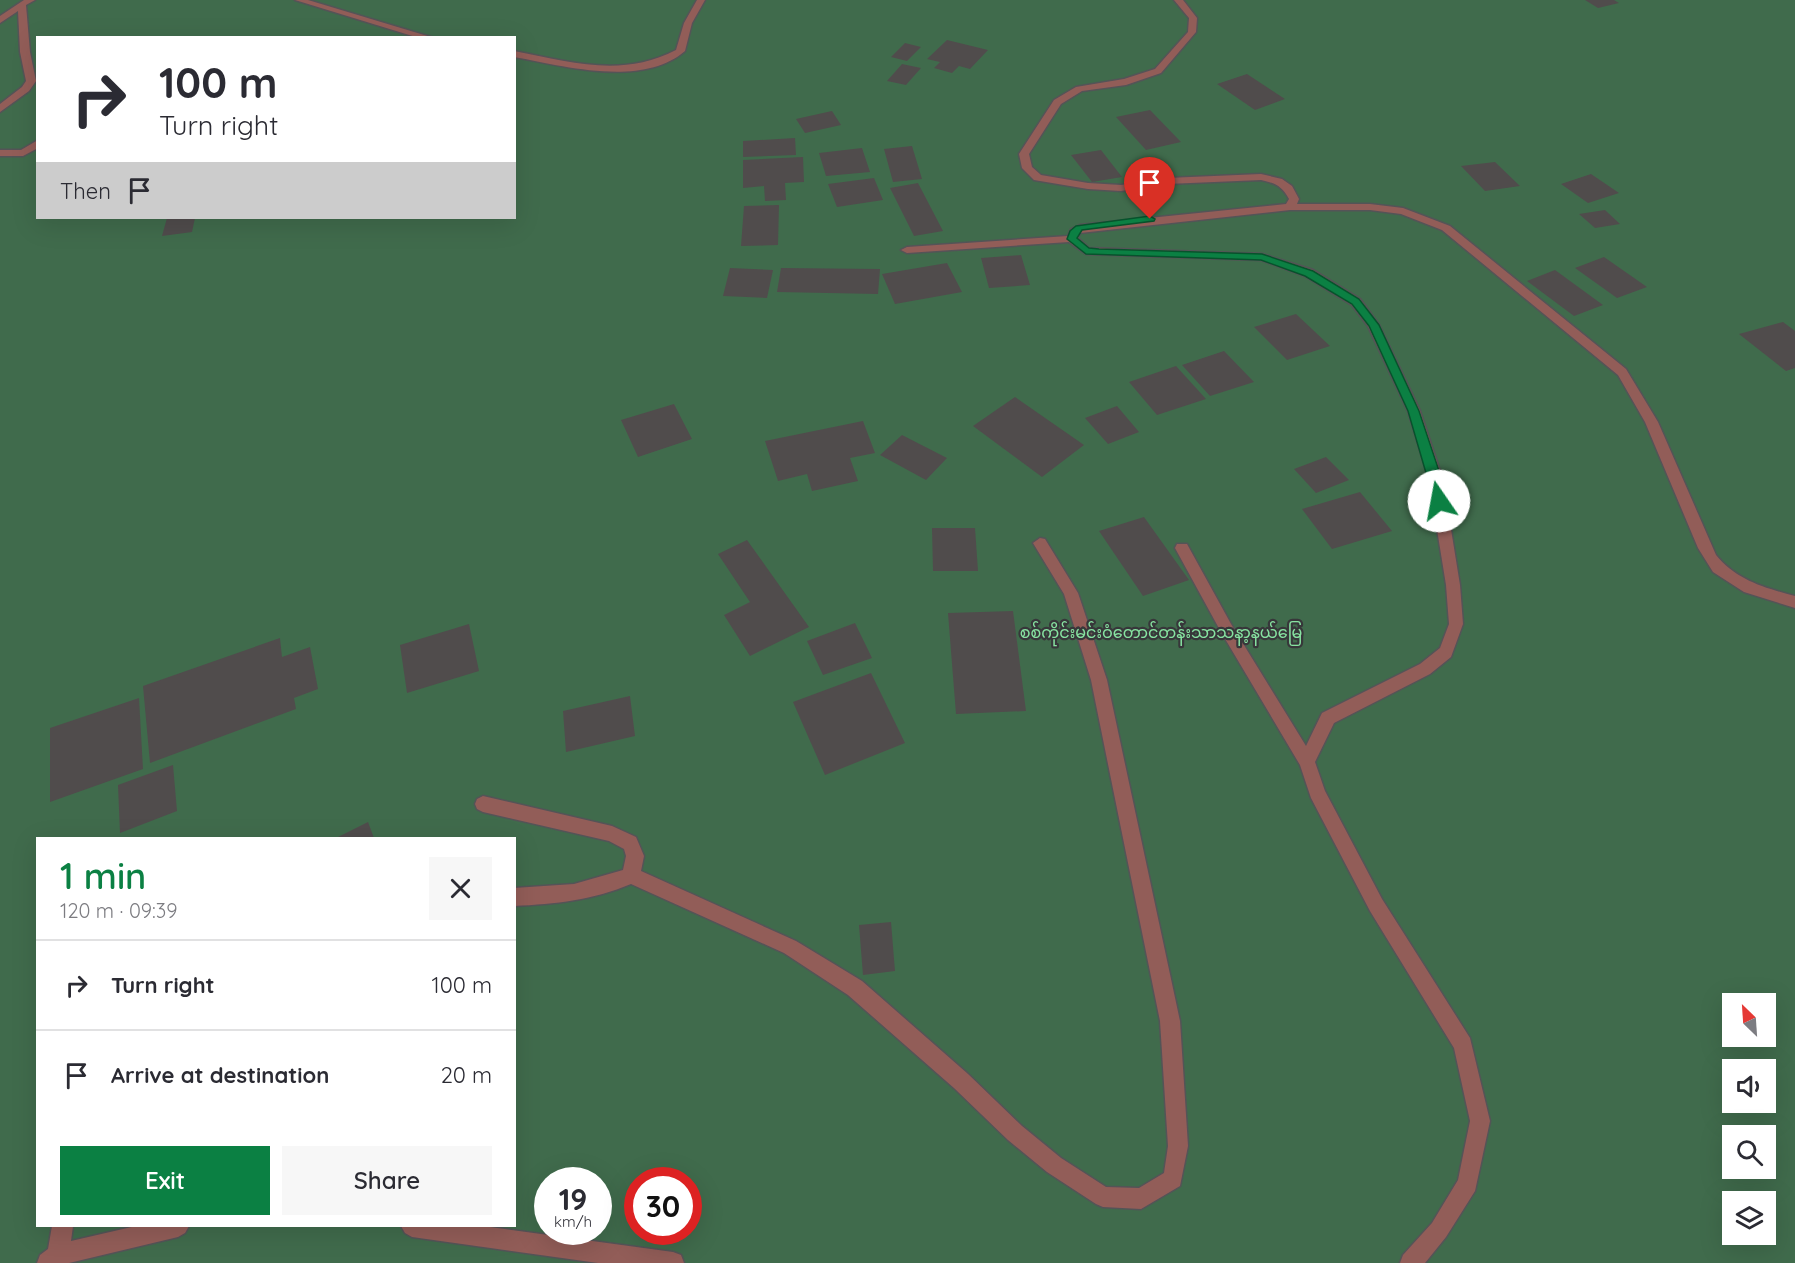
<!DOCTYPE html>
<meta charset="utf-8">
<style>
:root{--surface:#fff;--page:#f7f7f7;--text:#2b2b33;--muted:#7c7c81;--line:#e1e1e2;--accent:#0b8043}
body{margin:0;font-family:Quicksand,"Noto Sans Myanmar",sans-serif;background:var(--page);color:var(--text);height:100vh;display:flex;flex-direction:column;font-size:22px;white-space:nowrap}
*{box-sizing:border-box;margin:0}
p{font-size:20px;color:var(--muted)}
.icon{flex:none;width:33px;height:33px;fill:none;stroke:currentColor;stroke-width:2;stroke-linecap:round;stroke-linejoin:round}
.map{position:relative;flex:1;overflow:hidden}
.drawer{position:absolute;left:36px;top:837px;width:480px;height:390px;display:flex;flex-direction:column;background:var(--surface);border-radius:0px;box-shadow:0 6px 24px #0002}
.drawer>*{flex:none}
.guide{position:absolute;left:36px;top:36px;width:480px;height:183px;border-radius:0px;box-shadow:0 6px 24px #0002;background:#fff;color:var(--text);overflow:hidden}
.needle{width:39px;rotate:335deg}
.buttons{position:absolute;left:1722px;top:993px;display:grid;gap:12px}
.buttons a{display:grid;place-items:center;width:54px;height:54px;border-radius:0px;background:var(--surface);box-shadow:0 6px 24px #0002;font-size:30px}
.speed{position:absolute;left:534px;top:1167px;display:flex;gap:12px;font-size:30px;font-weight:700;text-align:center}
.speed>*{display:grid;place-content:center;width:78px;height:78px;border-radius:50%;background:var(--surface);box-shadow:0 6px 24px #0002;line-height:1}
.speed small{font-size:15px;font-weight:400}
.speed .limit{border:9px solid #d22;background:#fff;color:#111}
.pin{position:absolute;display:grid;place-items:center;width:51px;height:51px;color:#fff;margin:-62px -26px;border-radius:50% 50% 50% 0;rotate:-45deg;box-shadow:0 0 6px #0007}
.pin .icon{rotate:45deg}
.me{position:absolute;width:66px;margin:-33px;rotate:348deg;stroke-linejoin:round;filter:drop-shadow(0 0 4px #0008)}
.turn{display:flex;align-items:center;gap:21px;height:126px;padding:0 24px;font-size:27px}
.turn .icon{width:78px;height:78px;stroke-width:2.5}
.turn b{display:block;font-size:42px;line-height:51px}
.then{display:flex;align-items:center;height:57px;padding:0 24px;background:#0003;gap:12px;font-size:22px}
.round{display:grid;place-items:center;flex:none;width:63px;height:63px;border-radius:0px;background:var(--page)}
.overview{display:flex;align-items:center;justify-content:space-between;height:102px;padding:0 24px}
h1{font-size:36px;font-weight:600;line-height:45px;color:var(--accent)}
.action{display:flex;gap:12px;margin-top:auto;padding:12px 24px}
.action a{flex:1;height:69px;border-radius:0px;background:var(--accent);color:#fff;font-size:24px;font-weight:600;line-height:69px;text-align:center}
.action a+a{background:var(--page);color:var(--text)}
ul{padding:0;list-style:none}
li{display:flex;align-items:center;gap:18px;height:90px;padding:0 24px;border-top:2px solid var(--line)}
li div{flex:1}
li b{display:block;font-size:22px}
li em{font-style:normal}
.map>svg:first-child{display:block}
</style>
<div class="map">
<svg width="1795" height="1263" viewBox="0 0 1795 1263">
<rect width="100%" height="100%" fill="#37373a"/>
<!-- green -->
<path fill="#406b4c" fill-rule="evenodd" d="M0,0H1795V1263H0ZM38,38H514V218H38ZM38,838H514V1226H38ZM1732,1004H1766V1036H1732ZM1732,1070H1766V1102H1732ZM1732,1136H1766V1168H1732ZM548,1180H598V1232H548ZM638,1180H688V1232H638ZM1732,1202H1766V1234H1732Z"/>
<!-- building -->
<g fill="#504c4c">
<path d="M1585,0H1614L1619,3L1598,8Z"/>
<path d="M947,40L988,50L970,69L959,66L952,73L934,68L940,62L927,59Z"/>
<path d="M905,43L921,47L907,61L891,57Z"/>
<path d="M902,64L921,68L906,85L887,81Z"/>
<path d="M1247,74L1285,99L1255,110L1217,84Z"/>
<path d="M1150,110L1181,142L1146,150L1116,117Z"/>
<path d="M832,111L841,125L805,133L796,119Z"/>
<path d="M795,138L796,155L743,157V141Z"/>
<path d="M912,146L922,179L893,182L884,149Z"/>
<path d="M862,148L870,172L826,176L819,153Z"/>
<path d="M1101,150L1122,177L1092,182L1071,155Z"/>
<path d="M803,157L804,182L785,183L786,200L765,201L764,186L743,188V160Z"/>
<path d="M1495,162L1520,186L1485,191L1461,166Z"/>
<path d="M1591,174L1619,193L1588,203L1561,184Z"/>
<path d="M874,178L883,200L837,207L828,184Z"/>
<path d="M918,183L943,231L914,236L890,188Z"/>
<path d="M779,205L778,245L741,246L744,206Z"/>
<path d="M1605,210L1620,224L1595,228L1579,214Z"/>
<path d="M167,218H195L192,232L162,236Z"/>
<path d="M1021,255L1030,285L989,288L981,258Z"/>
<path d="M1604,257L1647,287L1617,298L1575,268Z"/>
<path d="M947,263L962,292L895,304L882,274Z"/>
<path d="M730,268L773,270L767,298L723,296Z"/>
<path d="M781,268L880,269L878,294L777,292Z"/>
<path d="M1555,270L1603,305L1574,316L1527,281Z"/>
<path d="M1296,314L1330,346L1287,360L1254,327Z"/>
<path d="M1783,322L1795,331V368L1786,371L1739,334Z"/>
<path d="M1224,351L1254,382L1210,396L1182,365Z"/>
<path d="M1176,366L1206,399L1157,415L1129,382Z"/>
<path d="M1015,397L1084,445L1042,477L973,426Z"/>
<path d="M674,404L692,439L638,457L621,420Z"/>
<path d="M1117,406L1139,432L1108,444L1085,418Z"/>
<path d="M863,421L875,453L850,458L858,481L812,491L807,474L778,481L765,441Z"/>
<path d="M902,435L947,458L926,480L880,455Z"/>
<path d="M1326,457L1349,480L1316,493L1294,469Z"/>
<path d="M1360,492L1392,531L1332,549L1302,509Z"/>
<path d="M1144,517L1189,580L1143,596L1099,531Z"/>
<path d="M932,528H975L978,571H933Z"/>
<path d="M747,540L809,627L750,656L724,615L750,602L718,554Z"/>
<path d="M1013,611L1026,711L956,714L948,613Z"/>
<path d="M855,623L872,658L823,675L807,641Z"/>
<path d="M469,624L479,671L407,693L400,645Z"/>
<path d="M280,638L282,657L310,647L318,689L294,698L296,709L150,763L143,686Z"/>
<path d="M871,673L905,743L825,775L793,702Z"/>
<path d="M630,696L635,736L566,752L563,711Z"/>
<path d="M139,698L143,769L50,802V728Z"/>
<path d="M173,765L177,811L120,833L118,785Z"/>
<path d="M368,822L374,838H336Z"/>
<path d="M891,922L895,971L863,975L859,925Z"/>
</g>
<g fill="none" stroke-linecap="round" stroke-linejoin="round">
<!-- minor casing -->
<g stroke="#545457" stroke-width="3">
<g id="minor">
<path d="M24,0H35L26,5L30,52L36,81L29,91L0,112V104L22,87L26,81L20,52L18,11L0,23V16Z"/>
<path d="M295,0H308L434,38H419Z"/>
<path d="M697,0H705L692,23L685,51C642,88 564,66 514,57V51C571,62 622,78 676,50L684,23Z"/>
<path d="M1174,0H1183L1197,18L1196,32L1161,73L1126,85L1082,91L1061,104L1029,154L1032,167L1041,175L1088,183L1121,185L1167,178L1261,174L1282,179L1292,186L1299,199L1297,204H1370L1403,208L1450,226L1626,369L1658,422L1716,555C1736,580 1765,588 1795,596V608L1744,592L1713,572L1698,548L1645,422L1618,375L1442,230L1401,214L1370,210H1290L1080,233L1078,238L1089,248L1262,254L1313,270L1360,299L1379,325L1420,411L1443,480L1460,585L1463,624L1451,657L1430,674L1334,723L1315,762L1325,791L1382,899L1470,1038L1490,1121L1475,1191L1446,1237L1425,1263H1400L1403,1255L1432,1223L1458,1180L1470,1121L1454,1048L1370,911L1311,798L1300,765L1221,632L1175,548L1177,544H1187L1231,624L1306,746L1322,713L1420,664L1440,648L1449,624L1446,585L1429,480L1408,411L1368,326L1352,305L1305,276L1261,260L1086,254L1069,242L907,253L901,250L907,247L1068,236L1071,229L1080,225L1286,204L1289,199C1282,186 1275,183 1261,180L1167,184L1121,191L1088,189L1034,180L1022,168L1019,154L1054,100L1076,87L1124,79L1155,69L1188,32L1189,18Z"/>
<path d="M38,140V148L23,156H0V150H21Z"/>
<path d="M1040,538L1045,539L1078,593L1107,680L1180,1021L1188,1146L1180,1186L1141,1209L1103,1207L1096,1204L1047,1172L1008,1140L954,1088L848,995L784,953L631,884C593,900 556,904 514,906V888L574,884L623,870L626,856L624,849L609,841L483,812L477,809L475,804L477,799L483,796L612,826L636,837L644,856L641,871L796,941L862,981L968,1074L1022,1126L1061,1158L1106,1187L1139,1188L1164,1173L1168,1146L1160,1021L1091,680L1064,594L1033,543Z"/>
<path d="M52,1226H73L71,1241L136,1226H189L185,1233L178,1237L69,1263H37L40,1255L48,1249Z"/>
<path d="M401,1226H483L673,1252L681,1255L684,1263H598L412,1237L405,1233Z"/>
</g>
</g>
<!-- minor -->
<use href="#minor" fill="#925d58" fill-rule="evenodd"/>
</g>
<!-- route -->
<path fill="#0b8043" stroke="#07532c" stroke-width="1.5" d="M1150,216L1155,219L1154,221L1082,230L1077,238L1089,248L1099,249L1262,254L1313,271L1359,299L1379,325L1419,411L1442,480L1444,504H1435L1408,411L1369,326L1352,304L1305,276L1261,260L1086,254L1067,239L1070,231L1076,226Z"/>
<g text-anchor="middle" stroke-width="4.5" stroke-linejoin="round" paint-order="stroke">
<!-- park labels -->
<g font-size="16" fill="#87e3a1" stroke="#37373a">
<text x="1161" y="638">စစ်ကိုင်းမင်းဝံတောင်တန်းသာသနာ့နယ်မြေ</text>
</g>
</g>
</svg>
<div class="buttons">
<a><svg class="needle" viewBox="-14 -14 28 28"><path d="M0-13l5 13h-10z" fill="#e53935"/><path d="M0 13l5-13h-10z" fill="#7c7c81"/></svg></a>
<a><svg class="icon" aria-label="sound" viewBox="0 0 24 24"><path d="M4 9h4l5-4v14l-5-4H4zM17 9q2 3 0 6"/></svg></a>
<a><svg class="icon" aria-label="search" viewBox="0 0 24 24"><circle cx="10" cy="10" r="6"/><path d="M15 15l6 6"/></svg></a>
<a><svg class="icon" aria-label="layers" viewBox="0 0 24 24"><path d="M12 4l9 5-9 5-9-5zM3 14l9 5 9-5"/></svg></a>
</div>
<div class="speed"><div>19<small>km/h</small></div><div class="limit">30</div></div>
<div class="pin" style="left:1150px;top:219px;background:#d93025"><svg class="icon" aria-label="arrive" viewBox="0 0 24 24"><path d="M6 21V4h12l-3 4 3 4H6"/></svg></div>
<svg class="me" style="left:1439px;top:501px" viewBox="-20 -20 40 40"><circle r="19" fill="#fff"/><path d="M0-13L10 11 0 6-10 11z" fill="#0b8043"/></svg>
<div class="guide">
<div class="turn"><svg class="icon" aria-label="right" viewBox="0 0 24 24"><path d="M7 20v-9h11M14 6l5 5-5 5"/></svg><div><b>100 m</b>Turn right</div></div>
<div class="then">Then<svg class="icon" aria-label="arrive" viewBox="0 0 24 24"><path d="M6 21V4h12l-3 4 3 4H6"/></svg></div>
</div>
<section class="drawer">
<div class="overview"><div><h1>1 min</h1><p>120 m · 09:39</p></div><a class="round"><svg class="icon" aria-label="close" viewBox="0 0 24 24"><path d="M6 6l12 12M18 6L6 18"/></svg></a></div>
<ul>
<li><svg class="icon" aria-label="right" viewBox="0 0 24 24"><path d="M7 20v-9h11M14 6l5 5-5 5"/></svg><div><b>Turn right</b></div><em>100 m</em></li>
<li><svg class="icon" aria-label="arrive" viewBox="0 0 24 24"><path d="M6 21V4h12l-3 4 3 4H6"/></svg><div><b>Arrive at destination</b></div><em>20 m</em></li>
</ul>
<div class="action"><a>Exit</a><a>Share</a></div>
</section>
</div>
